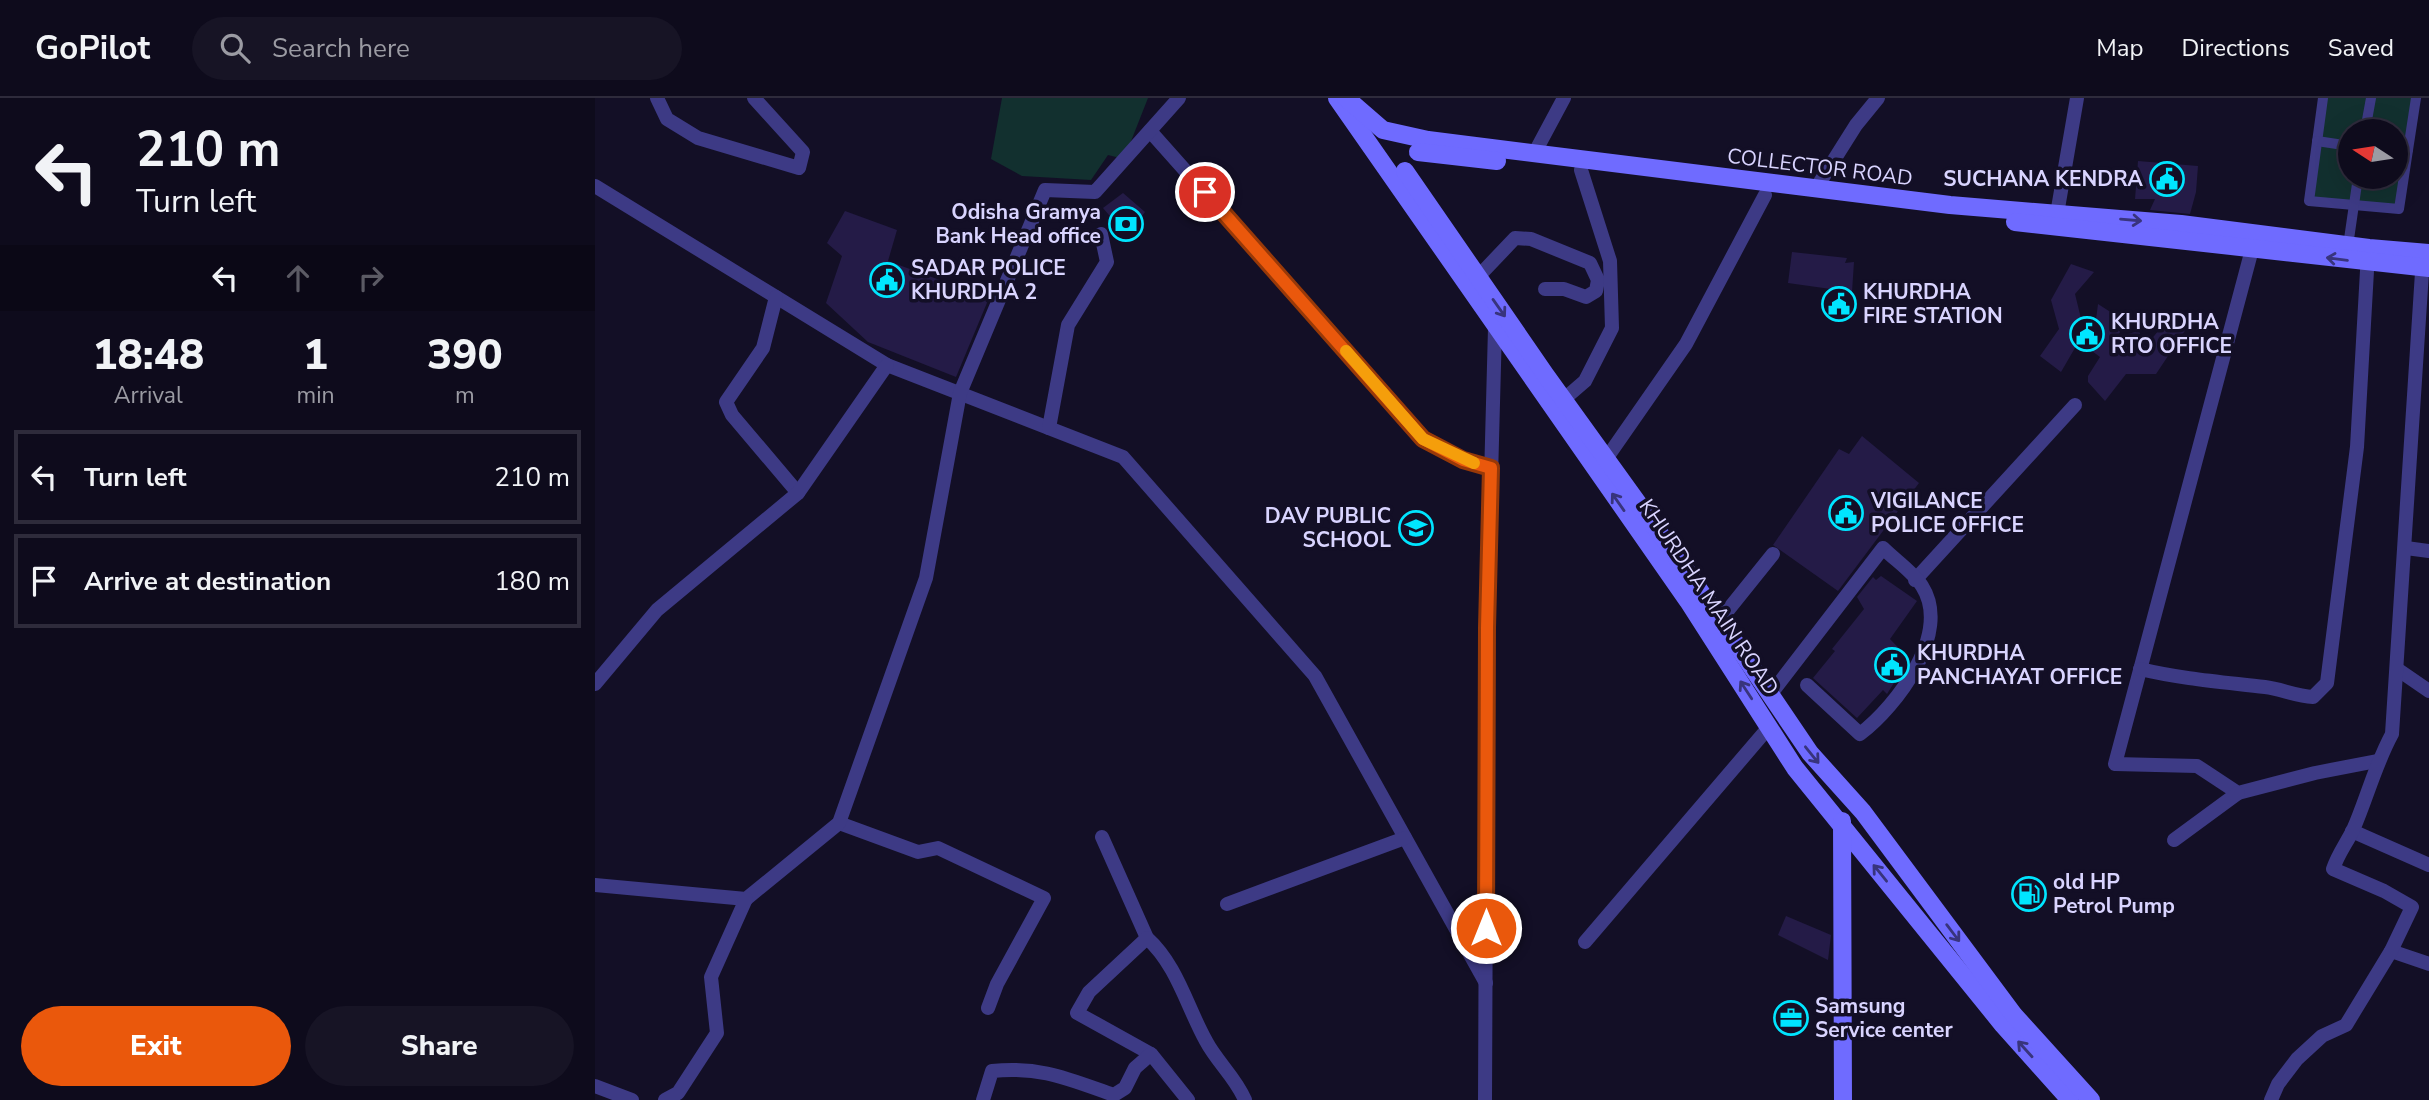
<!DOCTYPE html>
<style>
:root{--surface:#0e0b1c;--page:#171425;--text:#f1f3f6;--muted:#9b9ba3;--line:#2e2b3b;--accent:#ea580c}
body{margin:0;font-family:"Nunito Sans",sans-serif;background:var(--page);color:var(--text);height:100vh;display:flex;flex-direction:column;font-size:26px;white-space:nowrap}
*{box-sizing:border-box;margin:0}
p{font-size:23px;color:var(--muted)}
.icon{flex:none;width:38px;height:38px;fill:none;stroke:currentColor;stroke-width:2;stroke-linecap:round;stroke-linejoin:round}
.map{position:relative;flex:1;overflow:hidden}
.panel{display:flex;flex-direction:column;background:var(--surface);width:595px}
.panel>*{flex:none}
.guide{background:#0e0b1c;color:var(--text);overflow:hidden}
.needle{width:46px;rotate:282deg}
.tools{position:absolute;left:1743px;top:21px;display:grid;gap:14px}
.tools a{display:grid;place-items:center;width:70px;height:70px;border-radius:50%;background:var(--surface);box-shadow:0 7px 28px #0002,0 0 0 2px var(--line);font-size:35px}
.pin{position:absolute;display:grid;place-items:center;width:60px;height:60px;color:#fff;margin:-30px;border:4px solid #fff;border-radius:50%;box-shadow:0 2px 7px #0007}
.me{position:absolute;width:77px;margin:-38px;rotate:0deg;stroke-linejoin:round;filter:drop-shadow(0 0 5px #0008)}
.turn{display:flex;align-items:center;gap:24px;height:147px;padding:0 21px;font-size:32px}
.turn .icon{width:91px;height:91px;stroke-width:2.5}
.turn b{display:block;font-size:49px;line-height:60px}
.lanes{display:flex;align-items:center;height:66px;padding:0 21px;background:#0003;justify-content:center;gap:35px;direction:ltr}
.lanes .off{opacity:.35}
.eta{display:flex;justify-content:space-evenly;align-items:center;height:119px;text-align:center}
.eta b{font-size:42px;font-weight:800;line-height:49px}
.button{display:flex;gap:14px;margin-top:auto;padding:14px 21px}
.button a{flex:1;height:80px;border-radius:42px;background:var(--accent);color:#fff;font-size:28px;font-weight:800;line-height:80px;text-align:center}
.button a+a{background:var(--page);color:var(--text)}
ul{padding:0;list-style:none}
li{display:flex;align-items:center;gap:21px;height:94px;margin:0 14px 10px;padding:0 7px;border:4px solid var(--line);border-radius:0px}
li div{flex:1}
li b{display:block;font-size:26px}
li em{font-style:normal}
header{display:flex;align-items:center;gap:42px;box-sizing:border-box;height:98px;padding:0 35px;background:var(--surface);border-bottom:2px solid var(--line)}
header strong{font-size:33px}
nav{display:flex;gap:38px;margin-inline-start:auto;font-size:24px}
.search{width:490px;height:63px;background:var(--page);display:flex;align-items:center;gap:18px;box-sizing:border-box;padding:0 24px;border-radius:38px;color:var(--muted);font-size:26px}
main{display:flex;flex:1;min-height:0}
.map>svg:first-child{display:block}
</style>
<header>
<strong>GoPilot</strong>
<div class="search"><svg class="icon" aria-label="search" viewBox="0 0 24 24"><circle cx="10" cy="10" r="6"/><path d="M15 15l6 6"/></svg>Search here</div>
<nav><a>Map</a><a>Directions</a><a>Saved</a></nav>
</header>
<main>
<section class="panel">
<div class="guide">
<div class="turn"><svg class="icon" aria-label="left" viewBox="0 0 24 24"><path d="M17 20v-9H6M10 6l-5 5 5 5"/></svg><div><b>210 m</b>Turn left</div></div>
<div class="lanes"><svg class="icon" aria-label="left" viewBox="0 0 24 24"><path d="M17 20v-9H6M10 6l-5 5 5 5"/></svg><svg class="icon off" aria-label="ahead" viewBox="0 0 24 24"><path d="M12 20V5M6 11l6-6 6 6"/></svg><svg class="icon off" aria-label="right" viewBox="0 0 24 24"><path d="M7 20v-9h11M14 6l5 5-5 5"/></svg></div>
</div>
<div class="eta">
<div><b>18:48</b><p>Arrival</p></div>
<div><b>1</b><p>min</p></div>
<div><b>390</b><p>m</p></div>
</div>
<ul>
<li><svg class="icon" aria-label="left" viewBox="0 0 24 24"><path d="M17 20v-9H6M10 6l-5 5 5 5"/></svg><div><b>Turn left</b></div><em>210 m</em></li>
<li><svg class="icon" aria-label="arrive" viewBox="0 0 24 24"><path d="M6 21V4h12l-3 4 3 4H6"/></svg><div><b>Arrive at destination</b></div><em>180 m</em></li>
</ul>
<div class="button"><a>Exit</a><a>Share</a></div>
</section>
<div class="map">
<svg width="1834" height="1002" viewBox="0 0 1834 1002">
<rect width="100%" height="100%" fill="#130f26"/>
<!-- green -->
<g fill="#12302f" fill-rule="evenodd">
<path d="M407,0H553L529,61L513,57L496,82L427,78L396,61Z"/>
<path d="M1728,0H1821L1804,111L1714,103ZM1755,33H1801V79H1755Z"/>
</g>
<!-- building -->
<g fill="#241b47">
<path d="M1543,63L1603,68L1601,94L1595,116L1555,112L1560,101H1540Z"/>
<path d="M528,95L550,114L532,138L508,110Z"/>
<path d="M250,113L302,132L293,163L394,200L361,279L273,244L231,205L247,158L232,145Z"/>
<path d="M1197,154L1252,160L1250,165L1259,164L1257,194L1193,185Z"/>
<path d="M1476,166L1499,174L1480,196L1493,249L1484,243L1466,274L1445,258L1464,231L1456,202Z"/>
<path d="M1503,206L1531,224L1522,239L1544,233L1550,249L1573,221L1591,231L1561,276H1531L1510,303L1493,284V278L1505,259L1497,253Z"/>
<path d="M1267,338L1324,385L1243,493L1178,447L1244,351L1254,356Z"/>
<path d="M1286,478L1322,503L1295,541L1314,561L1292,596L1288,592L1262,620L1218,580L1240,553L1237,551L1269,511L1262,499L1278,479L1281,482Z"/>
<path d="M1191,818L1236,837L1233,862L1183,837Z"/>
</g>
<g fill="none" stroke-linecap="round" stroke-linejoin="round">
<!-- pedestrian -->
<g stroke="#3d3a85" stroke-width="10">
<path d="M1728,0L1714,103L1804,111L1813,52L1801,50"/>
<path d="M1770,33L1776,0"/>
<path d="M1722,43L1755,48"/>
<path d="M1813,52L1821,0"/>
<path d="M1753,148L1763,79"/>
</g>
<!-- minor -->
<g stroke="#3d3a85" stroke-width="14">
<path d="M62,0L72,21L103,40L204,70L208,54L159,0"/>
<path d="M555,33L829,341L868,362L896,370"/>
<path d="M939,56L969,0"/>
<path d="M0,88L292,267L528,359L720,578L891,885"/>
<path d="M1220,92L1261,27L1283,0"/>
<path d="M1462,116L1482,0"/>
<path d="M1660,140L1520,666L1602,668L1643,695L1720,675L1782,663"/>
<path d="M882,180L920,140L936,141L995,165L1003,182L1001,193L991,199L969,191H950"/>
<path d="M181,199L168,250L131,304L137,317L203,395"/>
<path d="M968,302L990,283L1017,230L1015,163L986,72"/>
<path d="M454,330L473,227L512,164L506,136"/>
<path d="M1011,361L1091,246L1170,97"/>
<path d="M1811,450L1834,453"/>
<path d="M1320,482L1480,307"/>
<path d="M1125,522L1178,456"/>
<path d="M1545,571C1587,581 1628,584 1670,589C1686,591 1701,598 1718,599L1732,585L1762,349L1773,155"/>
<path d="M1802,571L1834,593"/>
<path d="M0,586L62,512L203,395L292,267"/>
<path d="M1175,597L1288,450C1300,462 1318,474 1327,488C1357,535 1302,608 1265,636L1212,587"/>
<path d="M244,725L323,754L343,750L449,800L402,886L393,910"/>
<path d="M1757,733L1834,767"/>
<path d="M507,739L552,840C582,867 592,909 611,943C622,964 641,980 650,1002"/>
<path d="M1579,742L1643,695"/>
<path d="M0,787L151,801L244,725L331,480L365,295L450,92L500,94L584,0"/>
<path d="M632,806L810,740"/>
<path d="M552,840L494,894L482,915L556,956"/>
<path d="M990,844L1174,629"/>
<path d="M1796,853L1834,866"/>
<path d="M0,988L37,1002"/>
<path d="M70,1002L83,995L122,935L116,879L151,801"/>
<path d="M388,1002L397,973C446,968 473,981 519,997L530,990L540,970L556,956L593,1002"/>
<path d="M890,1002L892,530L900,230"/>
<path d="M1676,1002L1683,986L1702,961L1727,938L1751,927L1796,853L1817,809L1789,793L1738,771C1743,756 1751,746 1758,732C1772,700 1780,667 1797,636L1828,159"/>
</g>
<!-- secondary -->
<g stroke="#6f6bff" stroke-width="18">
<path d="M742,0L1093,503L1200,670L1408,927L1475,1002"/>
<path d="M751,0L788,32L833,42L1355,107L1586,126L1774,150L1834,155"/>
<path d="M823,54L902,63"/>
<path d="M810,73L950,276L1086,465L1215,655L1268,714L1419,917L1496,1002"/>
<path d="M1420,124L1834,170"/>
<path d="M1247,723L1248,1002"/>
</g>
</g>
<!-- one-way arrows -->
<defs><path id="oneway-shaft" d="M-6 0H5M1.5-3L5.5 0L1.5 3" fill="none" stroke-width="1.6" stroke-linecap="round" stroke-linejoin="round" transform="scale(1.75)"/></defs>
<g stroke="#38347d">
<use href="#oneway-shaft" transform="translate(1536 122) rotate(5)"/>
<use href="#oneway-shaft" transform="translate(1742 161) rotate(-173)"/>
<use href="#oneway-shaft" transform="translate(904 210) rotate(55)"/>
<use href="#oneway-shaft" transform="translate(1023 404) rotate(-125)"/>
<use href="#oneway-shaft" transform="translate(1151 592) rotate(-123)"/>
<use href="#oneway-shaft" transform="translate(1217 657) rotate(51)"/>
<use href="#oneway-shaft" transform="translate(1285 775) rotate(-129)"/>
<use href="#oneway-shaft" transform="translate(1358 835) rotate(53)"/>
<use href="#oneway-shaft" transform="translate(1430 951) rotate(-132)"/>
</g>
<g fill="none" stroke-linecap="round" stroke-linejoin="round">
<!-- route casing -->
<g stroke="#983908" stroke-width="18">
<path id="route" d="M610,94L828,341L868,362L896,370L892,530L891,830"/>
</g>
<!-- route -->
<use href="#route" stroke="#ea580c" stroke-width="12"/>
<!-- slow -->
<path stroke="#f59e0b" stroke-width="12" d="M751,253L828,341L879,365"/>
</g>
<!-- icons -->
<defs>
<g id="civic-ring" transform="scale(1.75)"><circle r="9.5" fill="#130f26" stroke="#00e5ff" stroke-width="1.5"/><path d="M-.6-6.5H3V-4.5H.6V-3L4-1V1h2V6H-6V1h2V-1L-.6-3ZM-1.2 2.5V6h2.4V2.5Z" fill="#00e5ff"/></g>
<g id="bank-ring" transform="scale(1.75)"><circle r="9.5" fill="#130f26" stroke="#00e5ff" stroke-width="1.5"/><path d="M-6-4H6V4H-6ZM0-2.3a2.3 2.3 0 1 0 0 4.6a2.3 2.3 0 1 0 0-4.6Z" fill="#00e5ff"/></g>
<g id="school-ring" transform="scale(1.75)"><circle r="9.5" fill="#130f26" stroke="#00e5ff" stroke-width="1.5"/><path d="M0-5L7-2L0 1L-7-2ZM-4 1L0 2.5L4 1V4Q0 6-4 4Z" fill="#00e5ff"/></g>
<g id="fuel-ring" transform="scale(1.75)"><circle r="9.5" fill="#130f26" stroke="#00e5ff" stroke-width="1.5"/><path d="M-5.5-6h7V0h2V4h1.3V-2.5L3-4.5l.8-.8L6-3V5H2.5V1h-1V6h-7ZM-4.2-4.7v3.2H.2V-4.7Z" fill="#00e5ff"/></g>
<g id="office-ring" transform="scale(1.75)"><circle r="9.5" fill="#130f26" stroke="#00e5ff" stroke-width="1.5"/><path d="M-6-3h4V-5.5h4V-3h4V5H-6ZM-1-4.5V-3h2v-1.5ZM-6 0V1H6V0Z" fill="#00e5ff"/></g>
</defs>
<g fill-rule="evenodd">
<use href="#civic-ring" x="1572" y="81"/>
<use href="#bank-ring" x="531" y="126"/>
<use href="#civic-ring" x="292" y="182"/>
<use href="#civic-ring" x="1244" y="206"/>
<use href="#civic-ring" x="1492" y="236"/>
<use href="#civic-ring" x="1251" y="415"/>
<use href="#school-ring" x="821" y="430"/>
<use href="#civic-ring" x="1297" y="567"/>
<use href="#fuel-ring" x="1434" y="796"/>
<use href="#office-ring" x="1196" y="920"/>
</g>
<g text-anchor="middle" stroke-width="7" stroke-linejoin="round" paint-order="stroke">
<!-- street labels -->
<g font-size="21" fill="#d9d4ff" stroke="#130f26">
<text transform="translate(1225 69) rotate(7)" y="7">COLLECTOR ROAD</text>
<text transform="translate(1114 499) rotate(56)" y="7">KHURDHA MAIN ROAD</text>
</g>
<!-- poi labels -->
<g font-size="21" font-weight="bold" fill="#d9d4ff" stroke="#130f26" text-anchor="start">
<text x="1548" y="88" text-anchor="end">SUCHANA KENDRA</text>
<text x="506" y="121" text-anchor="end">Odisha Gramya<tspan x="506" dy="24">Bank Head office</tspan></text>
<text x="316" y="177">SADAR POLICE<tspan x="316" dy="24">KHURDHA 2</tspan></text>
<text x="1268" y="201">KHURDHA<tspan x="1268" dy="24">FIRE STATION</tspan></text>
<text x="1516" y="231">KHURDHA<tspan x="1516" dy="24">RTO OFFICE</tspan></text>
<text x="1276" y="410">VIGILANCE<tspan x="1276" dy="24">POLICE OFFICE</tspan></text>
<text x="796" y="425" text-anchor="end">DAV PUBLIC<tspan x="796" dy="24">SCHOOL</tspan></text>
<text x="1322" y="562">KHURDHA<tspan x="1322" dy="24">PANCHAYAT OFFICE</tspan></text>
<text x="1458" y="791">old HP<tspan x="1458" dy="24">Petrol Pump</tspan></text>
<text x="1220" y="915">Samsung<tspan x="1220" dy="24">Service center</tspan></text>
</g>
</g>
</svg>
<div class="tools">
<a><svg class="needle" viewBox="-14 -14 28 28"><path d="M0-13l5 13h-10z" fill="#e53935"/><path d="M0 13l5-13h-10z" fill="#9b9ba3"/></svg></a>
</div>
<div class="pin" style="left:610px;top:94px;background:#d93025"><svg class="icon" aria-label="arrive" viewBox="0 0 24 24"><path d="M6 21V4h12l-3 4 3 4H6"/></svg></div>
<svg class="me" style="left:891px;top:830px" viewBox="-20 -20 40 40"><circle r="17" fill="#ea580c" stroke="#fff" stroke-width="3"/><path d="M0-11L8 9 0 5-8 9z" fill="#fff"/></svg>
</div>
</main>
